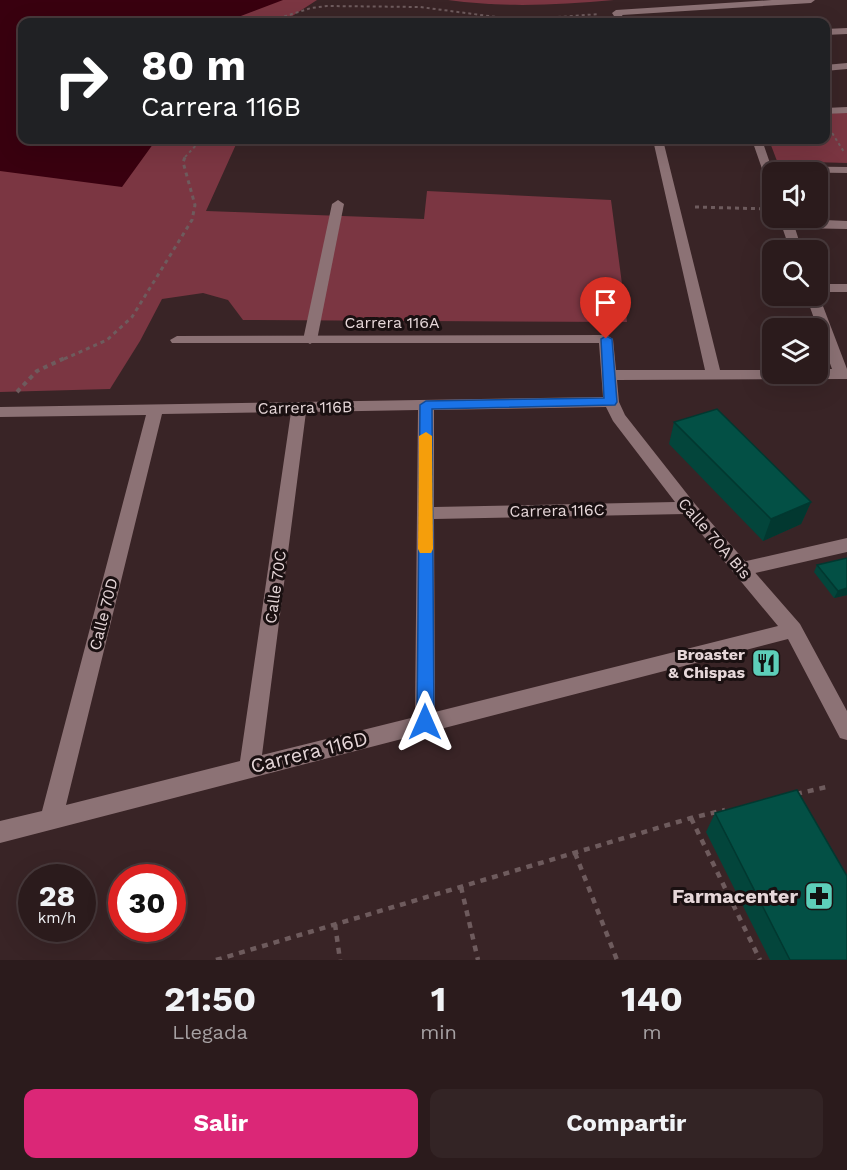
<!DOCTYPE html>
<html lang="es">
<style>
:root{--surface:#2b1b1c;--page:#332425;--text:#f1f3f6;--muted:#a6a1a3;--line:#47393b;--accent:#db2777}
body{margin:0;font-family:"Work Sans",sans-serif;background:var(--page);color:var(--text);height:100vh;display:flex;flex-direction:column;font-size:22px;white-space:nowrap}
*{box-sizing:border-box;margin:0}
p{font-size:20px;color:var(--muted)}
.icon{flex:none;width:33px;height:33px;fill:none;stroke:currentColor;stroke-width:2;stroke-linecap:round;stroke-linejoin:round}
.map{position:relative;height:960px;overflow:hidden}
.sheet{display:flex;flex-direction:column;background:var(--surface);flex:1}
.sheet>*{flex:none}
.hud{position:absolute;left:18px;top:18px;width:812px;height:126px;border-radius:12px;box-shadow:0 6px 24px #0002,0 0 0 2px var(--line);background:#202124;color:#fff;overflow:hidden}
.buttons{position:absolute;left:762px;top:162px;display:grid;gap:12px}
.buttons a{display:grid;place-items:center;width:66px;height:66px;border-radius:12px;background:var(--surface);box-shadow:0 6px 24px #0002,0 0 0 2px var(--line);font-size:30px}
.speed{position:absolute;left:18px;top:864px;display:flex;gap:12px;font-size:30px;font-weight:700;text-align:center}
.speed>*{display:grid;place-content:center;width:78px;height:78px;border-radius:50%;background:var(--surface);box-shadow:0 6px 24px #0002,0 0 0 2px var(--line);line-height:1}
.speed small{font-size:15px;font-weight:400}
.speed .limit{border:9px solid #d22;background:#fff;color:#111}
.pin{position:absolute;display:grid;place-items:center;width:51px;height:51px;color:#fff;margin:-62px -26px;border-radius:50% 50% 50% 0;rotate:-45deg;box-shadow:0 0 6px #0007}
.pin .icon{rotate:45deg}
.me{position:absolute;width:66px;margin:-33px;rotate:0deg;stroke-linejoin:round;filter:drop-shadow(0 0 4px #0008)}
.turn{display:flex;align-items:center;gap:21px;height:126px;padding:0 24px;font-size:27px}
.turn .icon{width:78px;height:78px;stroke-width:2.5}
.turn b{display:block;font-size:42px;line-height:51px}
.eta{display:flex;justify-content:space-evenly;align-items:center;height:102px;text-align:center}
.eta b{font-size:36px;font-weight:700;line-height:42px}
.cta{display:flex;gap:12px;margin-top:auto;padding:12px 24px}
.cta a{flex:1;height:69px;border-radius:12px;background:var(--accent);color:#fff;font-size:24px;font-weight:700;line-height:69px;text-align:center}
.cta a+a{background:var(--page);color:var(--text)}
.map>svg:first-child{display:block}
</style>
<div class="map">
<svg width="847" height="960" viewBox="0 0 847 960">
<rect width="100%" height="100%" fill="#392426"/>
<!-- green -->
<g fill="#7b3642">
<path d="M0,0H317L283,22H22V140H238L206,211L424,219L427,191L611,200L627,322L243,320L228,300L203,293L162,299L140,341L110,389L0,392Z"/>
<path d="M448,0H614C556,5 506,8 448,0Z"/>
<path d="M847,112V163L777,161L769,140H825V114Z"/>
</g>
<!-- water -->
<path fill="#39000f" d="M0,0H283L225,22H22V140H156L122,187L0,171Z"/>
<g fill="none" stroke-linecap="round" stroke-linejoin="round">
<!-- path-far3 -->
<g stroke="#6e5b5d" stroke-width="2" stroke-dasharray="3 3" stroke-linecap="butt">
<path d="M267,22L311,8L327,6L420,7L519,20L599,14"/>
<path d="M829,128L844,152"/>
<path d="M185,157L201,140"/>
</g>
<!-- path-far2 -->
<g stroke="#6e5b5d" stroke-width="3" stroke-dasharray="4 4" stroke-linecap="butt">
<path d="M695,207L769,209"/>
<path d="M64,359L107,340L132,317L192,220L195,205L183,162L186,155"/>
</g>
<!-- path-far1 -->
<path stroke="#6e5b5d" stroke-width="4" stroke-dasharray="4.5 4.5" stroke-linecap="butt" d="M17,392L37,371L67,357"/>
<!-- path -->
<g stroke="#6e5b5d" stroke-width="4.5" stroke-dasharray="6 6" stroke-linecap="butt">
<path d="M796,794L831,786"/>
<path d="M691,818L760,960"/>
<path d="M575,853L617,960"/>
<path d="M461,887L478,960"/>
<path d="M335,924L340,960"/>
<path d="M216,960L691,818L725,810"/>
</g>
<!-- service -->
<g fill="#8c7275" fill-rule="evenodd">
<path d="M338,200L344,204L317,340L310,344L303,340L332,204Z"/>
<path d="M847,538V552L742,576L736,574L733,569L736,564L742,562Z"/>
</g>
<!-- minor -->
<g fill="#8c7275" fill-rule="evenodd">
<path d="M772,0H815L811,3L622,15L626,22H618L612,13L616,10Z"/>
<path d="M847,28V34L825,35V29Z"/>
<path d="M847,63V69L825,71V65Z"/>
<path d="M847,107V113L825,114V108Z"/>
<path d="M653,140H663L720,370H772V374H818V369H832L806,296H818V293L847,369V379L617,380L619,402L625,415L695,504L800,624L847,711V740L840,738L788,639L0,843V821L42,811L146,415L0,417V407L603,397L599,343H172L170,340L177,336L606,335L613,339L616,370H705ZM606,407L613,421L675,502L434,507V410ZM418,410L415,717L262,755L306,412ZM291,412L240,761L66,805L162,414ZM685,514L778,626L435,712L434,519Z"/>
<path d="M752,140H762L771,166L847,167V173L772,172V187L768,186Z"/>
<path d="M779,218L847,221V229L795,228L802,250H790Z"/>
<rect x="818" y="284" width="29" height="8"/>
</g>
</g>
<!-- wall -->
<g fill="#03453b">
<path d="M674,422L811,502L801,524L763,541L669,444Z"/>
<path d="M847,558V595L834,598L814,572L817,565Z"/>
<path d="M715,813L847,960H770L706,832Z"/>
</g>
<!-- shaded-wall -->
<g fill="#023830">
<path d="M811,502L801,524L763,541L771,519Z"/>
<path d="M847,588V595L834,598L838,591Z"/>
</g>
<!-- building -->
<g fill="#035045" stroke="#023830" stroke-width="1.5">
<path d="M717,409L811,502L771,519L674,422Z"/>
<path d="M847,558V588L838,591L817,565Z"/>
<path d="M797,790L847,876V960H790L715,813Z"/>
</g>
<!-- route -->
<path fill="#1a73e8" stroke="#114b97" stroke-width="1.5" d="M606,336L612,339L617,402L615,405L432,409L434,722L431,727L425,730L419,727L417,722L420,405L426,401L604,398L601,339Z"/>
<!-- slow -->
<path fill="#f59e0b" d="M426,432L432,436L433,549L431,553H420L418,549L419,436Z"/>
<!-- icons -->
<defs>
<g id="restaurant-square" transform="scale(1.5)"><rect x="-9" y="-9" width="18" height="18" rx="4" fill="#5dceb9" stroke="#1a1011"/><path d="M-5-6h1v4h1v-4h1v4h1v-4h1v5L-1.5 .5V6h-2V.5L-5-1ZM5-6V6H3V1.5H1.5Q1.5-4 5-6Z" fill="#111"/></g>
<g id="pharmacy-square" transform="scale(1.5)"><rect x="-9" y="-9" width="18" height="18" rx="4" fill="#5dceb9" stroke="#1a1011"/><path d="M-2-6h4v4h4v4h-4v4h-4v-4h-4v-4h4Z" fill="#111"/></g>
</defs>
<g fill-rule="evenodd">
<use href="#restaurant-square" x="766" y="663"/>
<use href="#pharmacy-square" x="819" y="896"/>
</g>
<g text-anchor="middle" stroke-width="6" stroke-linejoin="round" paint-order="stroke">
<!-- street labels -->
<g font-size="16" fill="#e6d7d9" stroke="#1a1011">
<text x="392" y="328">Carrera 116A</text>
<text transform="translate(305 407) rotate(-1)" y="6">Carrera 116B</text>
<text transform="translate(557 510) rotate(-1)" y="6">Carrera 116C</text>
<text transform="translate(715 538) rotate(49)" y="6">Calle 70A Bis</text>
<text transform="translate(275 587) rotate(-82)" y="6">Calle 70C</text>
<text transform="translate(103 614) rotate(-76)" y="6">Calle 70D</text>
</g>
<!-- poi labels -->
<g font-size="16" font-weight="bold" fill="#e6d7d9" stroke="#1a1011" text-anchor="end">
<text x="745" y="660">Broaster<tspan x="745" dy="18">&amp; Chispas</tspan></text>
</g>
<!-- near-street labels -->
<g font-size="20" fill="#e6d7d9" stroke="#1a1011">
<text transform="translate(309 752) rotate(-14)" y="7">Carrera 116D</text>
</g>
<!-- near-poi labels -->
<g font-size="20" font-weight="bold" fill="#e6d7d9" stroke="#1a1011" text-anchor="end">
<text x="798" y="903">Farmacenter</text>
</g>
</g>
</svg>
<div class="buttons">
<a><svg class="icon" aria-label="sound" viewBox="0 0 24 24"><path d="M4 9h4l5-4v14l-5-4H4zM17 9q2 3 0 6"/></svg></a>
<a><svg class="icon" aria-label="search" viewBox="0 0 24 24"><circle cx="10" cy="10" r="6"/><path d="M15 15l6 6"/></svg></a>
<a><svg class="icon" aria-label="layers" viewBox="0 0 24 24"><path d="M12 4l9 5-9 5-9-5zM3 14l9 5 9-5"/></svg></a>
</div>
<div class="speed"><div>28<small>km/h</small></div><div class="limit">30</div></div>
<div class="pin" style="left:606px;top:339px;background:#d93025"><svg class="icon" aria-label="arrive" viewBox="0 0 24 24"><path d="M6 21V4h12l-3 4 3 4H6"/></svg></div>
<svg class="me" style="left:425px;top:722px" viewBox="-20 -20 40 40"><path d="M0-17L14 15 0 8-14 15z" fill="#1a73e8" stroke="#fff" stroke-width="4"/></svg>
<div class="hud">
<div class="turn"><svg class="icon" aria-label="right" viewBox="0 0 24 24"><path d="M7 20v-9h11M14 6l5 5-5 5"/></svg><div><b>80 m</b>Carrera 116B</div></div>
</div>
</div>
<section class="sheet">
<div class="eta">
<div><b>21:50</b><p>Llegada</p></div>
<div><b>1</b><p>min</p></div>
<div><b>140</b><p>m</p></div>
</div>
<div class="cta"><a>Salir</a><a>Compartir</a></div>
</section>
